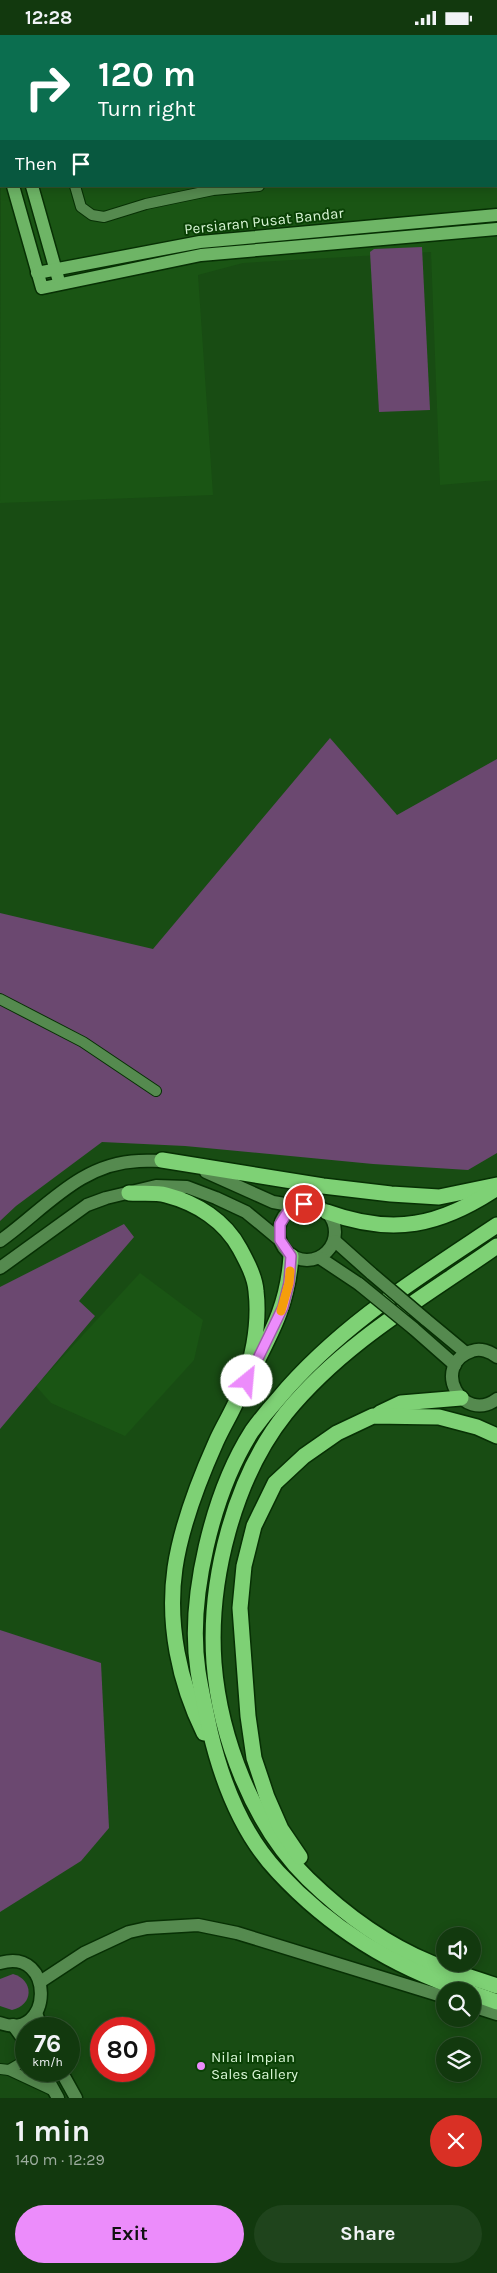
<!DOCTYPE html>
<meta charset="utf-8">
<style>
:root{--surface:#12390e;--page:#1f441c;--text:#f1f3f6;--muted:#9cac9e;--line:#31532e;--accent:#ec8cfb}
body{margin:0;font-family:Karla,sans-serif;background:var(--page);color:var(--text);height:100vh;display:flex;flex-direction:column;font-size:19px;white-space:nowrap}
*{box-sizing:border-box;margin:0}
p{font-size:16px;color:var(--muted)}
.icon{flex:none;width:28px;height:28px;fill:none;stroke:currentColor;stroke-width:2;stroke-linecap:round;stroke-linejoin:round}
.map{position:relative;height:2063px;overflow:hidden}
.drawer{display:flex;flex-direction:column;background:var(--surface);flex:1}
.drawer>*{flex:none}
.hud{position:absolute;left:0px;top:0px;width:498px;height:152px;box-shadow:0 2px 12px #0003,0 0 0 1px var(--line);background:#0b6e4f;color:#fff;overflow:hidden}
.tools{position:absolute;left:436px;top:1892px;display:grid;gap:10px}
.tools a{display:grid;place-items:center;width:45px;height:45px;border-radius:50%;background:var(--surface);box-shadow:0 2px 12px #0003,0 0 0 1px var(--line);font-size:25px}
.speed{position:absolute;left:15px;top:1982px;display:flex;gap:10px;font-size:25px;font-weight:700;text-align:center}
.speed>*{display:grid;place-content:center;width:65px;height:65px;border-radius:50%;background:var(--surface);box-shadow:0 2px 12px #0003,0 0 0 1px var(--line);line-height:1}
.speed small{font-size:12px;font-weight:400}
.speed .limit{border:8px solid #d22;background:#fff;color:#111}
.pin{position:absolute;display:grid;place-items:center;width:42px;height:42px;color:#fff;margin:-21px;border:2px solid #fff;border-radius:50%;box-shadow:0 1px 5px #0007}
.me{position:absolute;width:55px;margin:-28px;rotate:28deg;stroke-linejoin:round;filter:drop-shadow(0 0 4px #0008)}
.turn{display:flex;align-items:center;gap:18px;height:105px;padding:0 15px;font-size:22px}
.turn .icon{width:65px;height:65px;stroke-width:2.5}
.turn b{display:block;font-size:35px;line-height:42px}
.then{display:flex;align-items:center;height:48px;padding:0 15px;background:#0003;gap:10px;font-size:19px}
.round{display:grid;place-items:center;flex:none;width:52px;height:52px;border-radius:26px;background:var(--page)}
.summary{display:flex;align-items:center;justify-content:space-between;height:85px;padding:0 15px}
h1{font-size:30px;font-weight:700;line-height:38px}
.primary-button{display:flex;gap:10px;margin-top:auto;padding:10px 15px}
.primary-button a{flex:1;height:58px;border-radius:30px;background:var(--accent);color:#111;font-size:20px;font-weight:700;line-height:58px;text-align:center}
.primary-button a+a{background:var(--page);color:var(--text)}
.status{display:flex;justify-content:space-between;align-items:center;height:35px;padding:0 25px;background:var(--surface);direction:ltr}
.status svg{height:14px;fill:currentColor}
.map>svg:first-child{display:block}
</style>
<div class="status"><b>12:28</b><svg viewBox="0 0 49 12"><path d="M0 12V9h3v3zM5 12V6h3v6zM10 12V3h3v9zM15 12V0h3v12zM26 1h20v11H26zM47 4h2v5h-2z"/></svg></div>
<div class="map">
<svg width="497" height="2063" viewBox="0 0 497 2063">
<rect width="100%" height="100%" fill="#184c13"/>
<!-- built -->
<g fill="#1a5514">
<path d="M121,0H497V445L440,450L431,217L243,228L198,240L213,460L0,468L1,105V151H496V1H119Z"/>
<path d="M140,1238L203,1285L194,1325L125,1401L51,1368L36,1351Z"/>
</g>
<!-- green -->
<g fill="#6b4870">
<path d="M422,212L430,375L379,377L370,217L374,214Z"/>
<path d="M330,703L397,780L497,724V1118L468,1135L373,1129L185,1111L102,1107L16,1171L0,1186V878L153,914Z"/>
<path d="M124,1189L134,1202L79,1266L95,1281L0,1394V1252Z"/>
<path d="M0,1595L101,1628L109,1793L81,1826L0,1877Z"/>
<path d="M13,1939C34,1945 34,1970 12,1975L0,1971V1944Z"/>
</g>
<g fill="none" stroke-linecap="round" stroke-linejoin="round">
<!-- street casing -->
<g stroke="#073004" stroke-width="12">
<g id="street">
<path d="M430,0L431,1"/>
<path d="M239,1L241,0"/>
<path d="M496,56L497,57"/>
<path d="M496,135L497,134"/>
<path d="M75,151L81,172L92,180L104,182L146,169L213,155L259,151"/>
<path d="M0,964L83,1007L156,1056"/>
<path d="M0,2034L9,2035L54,2056"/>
<path d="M9,2035L21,2028L26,2021"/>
</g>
</g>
<!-- secondary casing -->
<g stroke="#073004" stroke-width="15">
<g id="secondary">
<path d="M206,1137L273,1167L296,1171"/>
<circle cx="307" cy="1197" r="28"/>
<path d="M0,1206C45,1174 80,1128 139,1126C150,1126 159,1125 170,1127"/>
<path d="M335,1206L372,1239"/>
<path d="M320,1223L359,1249"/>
<path d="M0,1233L87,1170L106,1163L156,1151L187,1152L216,1163L246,1177L280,1205"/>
<path d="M425,1284L466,1318"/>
<path d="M413,1293L455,1330"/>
<path d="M497,1322C490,1316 480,1313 472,1316C430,1330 462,1390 497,1364"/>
<path d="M0,1928C56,1911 53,2008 0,1988"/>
<path d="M40,1947L84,1918L129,1897L147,1893L198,1890L237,1898L445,1962"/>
<path d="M472,1971L497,1979"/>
<path d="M36,1978L42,1994"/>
<path d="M13,1990L26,2008"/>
<path d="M43,2036L58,2063"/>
<path d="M61,2036L76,2063"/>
</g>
</g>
<!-- primary casing -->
<g stroke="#073004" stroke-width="15">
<g id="primary">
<path d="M0,33L1,38"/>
<path d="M0,83L1,82"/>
<path d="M0,104L1,108"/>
<path d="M13,151L42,253L201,220L497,194"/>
<path d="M32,151L58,243"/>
<path d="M37,238L200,207L497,180"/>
</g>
</g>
<!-- highway casing -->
<g stroke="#073004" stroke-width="18">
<g id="highway">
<path d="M162,1125L323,1151L391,1159L439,1162L497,1150"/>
<path d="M129,1158C140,1159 155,1157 166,1160C197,1168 225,1186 240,1214C247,1227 255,1242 256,1256C260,1290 252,1329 239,1360C233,1376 223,1391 216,1407C199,1445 181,1492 175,1533C167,1589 179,1647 204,1698"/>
<path d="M327,1177C393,1201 440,1191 497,1153"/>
<path d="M497,1211C423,1263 344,1307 286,1378C234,1443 208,1545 214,1628C220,1703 253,1790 308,1844C343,1878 385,1909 431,1928C452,1937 475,1943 497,1951"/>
<path d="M253,1334C274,1293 288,1267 291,1221"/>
<path d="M380,1378L401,1368L461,1363"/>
<path d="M300,1822L281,1794L267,1762L254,1723L248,1681L240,1573L244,1531L254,1491L275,1448L304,1421L337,1398L373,1381L439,1382L477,1392L497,1401"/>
<path d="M466,1956C393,1932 331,1894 278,1837C242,1799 222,1747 210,1696C206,1676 201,1656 198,1636C187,1563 213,1457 252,1396C260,1385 269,1374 278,1364C339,1291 419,1242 497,1190"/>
<path d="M472,1958L497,1967"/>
</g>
</g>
<!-- street -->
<use href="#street" stroke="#558a4f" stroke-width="10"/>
<!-- secondary -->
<use href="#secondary" stroke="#558a4f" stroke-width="12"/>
<!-- primary -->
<use href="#primary" stroke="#6eb566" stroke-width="12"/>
<!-- highway -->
<use href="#highway" stroke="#7ed175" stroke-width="15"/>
<!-- secondary-bridge casing -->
<g stroke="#073004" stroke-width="15" stroke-linecap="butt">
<g id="secondary-bridge">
<path d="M372,1239L425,1284"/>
<path d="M359,1249L413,1293"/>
</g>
</g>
<!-- secondary-bridge -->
<use href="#secondary-bridge" stroke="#558a4f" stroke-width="12"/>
</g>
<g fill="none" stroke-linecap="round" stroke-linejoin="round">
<!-- route casing -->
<g stroke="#995ba3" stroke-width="12">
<path id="route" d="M247,1346L283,1272L289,1248L291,1221L280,1205V1189L289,1175L304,1169"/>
</g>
<!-- route -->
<use href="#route" stroke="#ec8cfb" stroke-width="9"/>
<!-- slow -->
<path stroke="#f59e0b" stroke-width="9" d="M281,1276L289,1248L290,1236"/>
</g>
<!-- markers -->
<circle fill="#ec8cfb" stroke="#0a4105" stroke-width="2" cx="201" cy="2031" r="5"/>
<g text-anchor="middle" stroke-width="4" stroke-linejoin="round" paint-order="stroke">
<!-- street labels -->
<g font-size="15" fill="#d8f5d5" stroke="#0a4105">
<text transform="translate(264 186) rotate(-6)" y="5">Persiaran Pusat Bandar</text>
</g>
<!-- poi labels -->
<g font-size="15" fill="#d8f5d5" stroke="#0a4105" text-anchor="start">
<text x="211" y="2027">Nilai Impian<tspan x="211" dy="17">Sales Gallery</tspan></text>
</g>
</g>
</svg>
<div class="tools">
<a><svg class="icon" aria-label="sound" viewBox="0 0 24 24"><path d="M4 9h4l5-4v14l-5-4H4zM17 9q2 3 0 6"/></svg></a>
<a><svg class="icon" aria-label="search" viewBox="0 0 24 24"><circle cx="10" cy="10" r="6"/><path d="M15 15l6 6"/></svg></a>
<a><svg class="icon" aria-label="layers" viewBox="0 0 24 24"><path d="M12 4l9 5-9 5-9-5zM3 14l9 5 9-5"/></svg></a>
</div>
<div class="speed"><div>76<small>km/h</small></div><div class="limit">80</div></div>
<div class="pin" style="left:304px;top:1169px;background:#d93025"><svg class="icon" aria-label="arrive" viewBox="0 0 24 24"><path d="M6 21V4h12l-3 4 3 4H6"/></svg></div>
<svg class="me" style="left:247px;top:1346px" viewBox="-20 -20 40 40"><circle r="19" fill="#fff"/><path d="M0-13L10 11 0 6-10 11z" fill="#ec8cfb"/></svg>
<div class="hud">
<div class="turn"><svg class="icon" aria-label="right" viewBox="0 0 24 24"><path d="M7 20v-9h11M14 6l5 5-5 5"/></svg><div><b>120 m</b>Turn right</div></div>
<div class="then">Then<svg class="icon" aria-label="arrive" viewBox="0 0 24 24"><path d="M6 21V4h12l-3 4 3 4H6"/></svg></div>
</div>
</div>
<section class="drawer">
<div class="summary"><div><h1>1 min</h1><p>140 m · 12:29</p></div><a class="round" style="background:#d93025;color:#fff"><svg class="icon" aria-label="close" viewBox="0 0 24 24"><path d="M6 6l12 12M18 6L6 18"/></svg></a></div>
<div class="primary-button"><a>Exit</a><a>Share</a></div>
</section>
